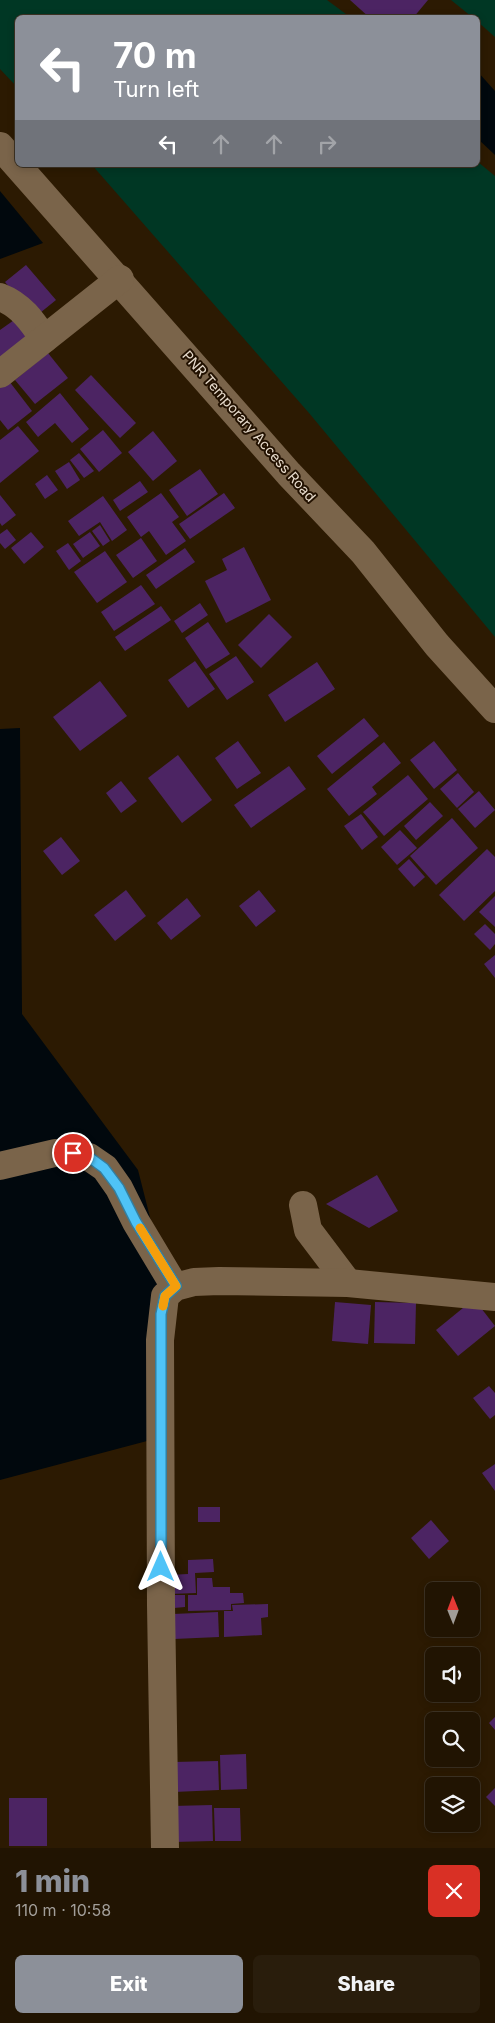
<!DOCTYPE html>
<meta charset="utf-8">
<style>
:root{--surface:#211402;--page:#291d0c;--text:#f1f3f6;--muted:#a29e99;--line:#3e3324;--accent:#8c9099}
body{margin:0;font-family:Inter,sans-serif;background:var(--page);color:var(--text);height:100vh;display:flex;flex-direction:column;font-size:19px;white-space:nowrap}
*{box-sizing:border-box;margin:0}
p{font-size:16px;color:var(--muted)}
.icon{flex:none;width:28px;height:28px;fill:none;stroke:currentColor;stroke-width:2;stroke-linecap:round;stroke-linejoin:round}
.map{position:relative;height:1848px;overflow:hidden}
.drawer{display:flex;flex-direction:column;background:var(--surface);flex:1}
.drawer>*{flex:none}
.guide{position:absolute;left:15px;top:15px;width:465px;height:152px;border-radius:8px;box-shadow:0 2px 8px #0003,0 0 0 1px var(--line);background:#8c9099;color:#fff;overflow:hidden}
.needle{width:32px;rotate:359deg}
.controls{position:absolute;left:425px;top:1582px;display:grid;gap:10px}
.controls a{display:grid;place-items:center;width:55px;height:55px;border-radius:8px;background:var(--surface);box-shadow:0 2px 8px #0003,0 0 0 1px var(--line);font-size:25px}
.pin{position:absolute;display:grid;place-items:center;width:42px;height:42px;color:#fff;margin:-21px;border:2px solid #fff;border-radius:50%;box-shadow:0 1px 5px #0007}
.me{position:absolute;width:55px;margin:-28px;rotate:0deg;stroke-linejoin:round;filter:drop-shadow(0 0 4px #0008)}
.turn{display:flex;align-items:center;gap:18px;height:105px;padding:0 15px;font-size:22px}
.turn .icon{width:65px;height:65px;stroke-width:2.5}
.turn b{display:block;font-size:35px;line-height:42px}
.lanes{display:flex;align-items:center;height:48px;padding:0 15px;background:#0003;justify-content:center;gap:25px;direction:ltr}
.lanes .off{opacity:.35}
.round{display:grid;place-items:center;flex:none;width:52px;height:52px;border-radius:8px;background:var(--page)}
.summary{display:flex;align-items:center;justify-content:space-between;height:85px;padding:0 15px}
h1{font-size:30px;font-weight:800;line-height:38px;color:var(--accent)}
.cta{display:flex;gap:10px;margin-top:auto;padding:10px 15px}
.cta a{flex:1;height:58px;border-radius:8px;background:var(--accent);color:#fff;font-size:20px;font-weight:800;line-height:58px;text-align:center}
.cta a+a{background:var(--page);color:var(--text)}
.map>svg:first-child{display:block}
</style>
<div class="map">
<svg width="495" height="1848" viewBox="0 0 495 1848">
<rect width="100%" height="100%" fill="#2c1a02"/>
<!-- green -->
<g fill="#003724">
<path d="M0,0H327L350,17L18,18L17,87L0,69Z"/>
<path d="M451,0H495V37L478,22V18L472,17Z"/>
<path d="M478,162L495,176V637L309,413L92,165H478Z"/>
</g>
<!-- water -->
<g fill="#01080d">
<path d="M478,72L495,91V155L478,139Z"/>
<path d="M0,191L43,243L0,259Z"/>
<path d="M20,728L22,1014L138,1170L171,1300L147,1441L0,1480V729Z"/>
</g>
<!-- building -->
<g fill="#4c2463">
<path d="M350,0H428L413,18H370Z"/>
<path d="M26,265L56,300L35,317L5,282Z"/>
<path d="M17,318L33,341L0,365V330Z"/>
<path d="M48,353L68,378L35,404L15,380Z"/>
<path d="M91,375L136,423L120,438L75,390Z"/>
<path d="M9,381L32,411L8,430L0,420V388Z"/>
<path d="M60,393L89,429L72,443L55,423L38,437L26,422Z"/>
<path d="M18,426L39,451L0,483V440Z"/>
<path d="M103,430L122,453L99,472L80,449Z"/>
<path d="M153,431L177,461L153,481L128,452Z"/>
<path d="M79,453L94,471L84,478L70,460Z"/>
<path d="M69,462L80,480L67,489L55,471Z"/>
<path d="M200,469L218,494L187,516L169,490Z"/>
<path d="M47,475L58,490L45,499L35,484Z"/>
<path d="M140,481L148,492L120,511L113,500Z"/>
<path d="M161,493L179,517L172,522L186,541L166,555L149,531L141,537L127,517Z"/>
<path d="M224,493L235,508L190,539L179,524Z"/>
<path d="M0,495L16,515L2,526L0,523Z"/>
<path d="M103,496L127,530L112,541L100,522L79,536L68,521Z"/>
<path d="M100,525L110,541L103,546L92,531Z"/>
<path d="M7,529L16,540L5,549L0,543V534Z"/>
<path d="M31,532L44,547L24,564L11,548Z"/>
<path d="M90,532L100,546L83,558L73,544Z"/>
<path d="M141,538L157,561L133,578L116,555Z"/>
<path d="M68,543L81,561L69,570L56,551Z"/>
<path d="M244,547L271,600L226,623L205,581L227,570L222,559Z"/>
<path d="M185,548L195,562L156,589L146,575Z"/>
<path d="M105,551L127,582L97,603L74,572Z"/>
<path d="M141,585L155,604L114,631L101,612Z"/>
<path d="M200,603L208,615L182,633L174,621Z"/>
<path d="M161,606L171,620L125,651L115,637Z"/>
<path d="M269,614L292,637L261,668L238,645Z"/>
<path d="M208,622L230,654L206,669L185,638Z"/>
<path d="M236,656L254,682L227,700L209,674Z"/>
<path d="M195,661L215,689L188,708L168,680Z"/>
<path d="M317,662L335,689L285,722L268,695Z"/>
<path d="M100,681L127,716L80,751L53,717Z"/>
<path d="M364,718L379,736L332,774L317,756Z"/>
<path d="M238,741L261,773L237,789L215,758Z"/>
<path d="M434,741L457,770L434,789L410,760Z"/>
<path d="M384,742L401,763L372,787L377,794L349,816L327,789Z"/>
<path d="M178,755L212,800L182,823L148,778Z"/>
<path d="M289,766L306,789L251,828L234,805Z"/>
<path d="M458,773L474,792L457,808L440,789Z"/>
<path d="M408,775L428,799L384,836L363,812Z"/>
<path d="M121,781L137,801L121,813L106,793Z"/>
<path d="M479,791L495,810L475,828L458,809Z"/>
<path d="M430,802L443,816L416,840L404,826Z"/>
<path d="M361,814L378,837L362,850L344,826Z"/>
<path d="M452,818L478,848L436,885L410,856Z"/>
<path d="M400,830L417,848L397,865L381,847Z"/>
<path d="M61,837L80,861L62,875L43,851Z"/>
<path d="M487,849L495,857V891L464,921L439,895Z"/>
<path d="M409,859L425,877L414,887L398,869Z"/>
<path d="M126,890L146,916L115,941L94,915Z"/>
<path d="M259,890L276,911L256,927L239,906Z"/>
<path d="M495,896V927L479,912Z"/>
<path d="M187,898L201,916L171,940L157,923Z"/>
<path d="M485,924L495,934V944L490,950L474,934Z"/>
<path d="M495,955V978L484,964Z"/>
<path d="M377,1175L398,1211L369,1228L326,1204Z"/>
<path d="M474,1299L495,1326L458,1356L436,1330Z"/>
<path d="M335,1302L371,1305L368,1344L332,1341Z"/>
<path d="M375,1302L416,1303L415,1344L374,1343Z"/>
<path d="M489,1386L495,1393V1415L490,1419L473,1398Z"/>
<path d="M495,1464V1491L482,1473Z"/>
<rect x="198" y="1507" width="22" height="15"/>
<path d="M431,1520L449,1541L429,1559L411,1538Z"/>
<path d="M213,1559L214,1572L195,1573L196,1593L169,1594L168,1575L188,1574V1560Z"/>
<path d="M197,1578H212L213,1587H230V1593H243L244,1603L231,1604V1610L188,1611V1595H197Z"/>
<path d="M173,1595H185V1607L174,1608Z"/>
<path d="M268,1604V1617L261,1618L262,1635L224,1637V1611H233L232,1605Z"/>
<path d="M218,1612L219,1637L174,1639L173,1614Z"/>
<path d="M495,1717V1730L489,1723Z"/>
<path d="M246,1754L247,1789L221,1790L220,1755Z"/>
<path d="M218,1761L219,1790L174,1792L173,1762Z"/>
<path d="M495,1788V1806L486,1797Z"/>
<rect x="9" y="1798" width="38" height="48"/>
<path d="M212,1805L213,1841L173,1842L172,1806Z"/>
<path d="M214,1808H240L241,1841H215Z"/>
</g>
<g fill="none" stroke-linecap="round" stroke-linejoin="round">
<!-- minor -->
<g stroke="#7a644a" stroke-width="28">
<path d="M0,146L289,474L363,552L437,645L495,709"/>
<path d="M0,297C21,305 32,321 44,339"/>
<path d="M0,374L120,279"/>
<path d="M0,1166L55,1153H73L89,1157L105,1168L119,1188L136,1222L175,1287"/>
<path d="M303,1205L308,1230L348,1283"/>
<path d="M165,1848L161,1605L160,1340L165,1296L175,1287L194,1282L219,1281L348,1283L495,1297"/>
</g>
</g>
<g fill="none" stroke-linecap="round" stroke-linejoin="round">
<!-- route casing -->
<g stroke="#337fa1" stroke-width="12">
<path id="route" d="M73,1153L89,1157L104,1168L119,1188L136,1222L176,1286L165,1296L161,1314V1567"/>
</g>
<!-- route -->
<use href="#route" stroke="#4fc3f7" stroke-width="9"/>
<!-- slow -->
<path stroke="#f59e0b" stroke-width="9" d="M140,1228L176,1286L165,1296L163,1306"/>
</g>
<g text-anchor="middle" stroke-width="4" stroke-linejoin="round" paint-order="stroke">
<!-- street labels -->
<g font-size="14" fill="#e8dccd" stroke="#210">
<text transform="translate(249 426) rotate(49)" y="5">PNR Temporary Access Road</text>
</g>
</g>
</svg>
<div class="controls">
<a><svg class="needle" viewBox="-14 -14 28 28"><path d="M0-13l5 13h-10z" fill="#e53935"/><path d="M0 13l5-13h-10z" fill="#a29e99"/></svg></a>
<a><svg class="icon" aria-label="sound" viewBox="0 0 24 24"><path d="M4 9h4l5-4v14l-5-4H4zM17 9q2 3 0 6"/></svg></a>
<a><svg class="icon" aria-label="search" viewBox="0 0 24 24"><circle cx="10" cy="10" r="6"/><path d="M15 15l6 6"/></svg></a>
<a><svg class="icon" aria-label="layers" viewBox="0 0 24 24"><path d="M12 4l9 5-9 5-9-5zM3 14l9 5 9-5"/></svg></a>
</div>
<div class="pin" style="left:73px;top:1153px;background:#d93025"><svg class="icon" aria-label="arrive" viewBox="0 0 24 24"><path d="M6 21V4h12l-3 4 3 4H6"/></svg></div>
<svg class="me" style="left:161px;top:1567px" viewBox="-20 -20 40 40"><path d="M0-17L14 15 0 8-14 15z" fill="#4fc3f7" stroke="#fff" stroke-width="4"/></svg>
<div class="guide">
<div class="turn"><svg class="icon" aria-label="left" viewBox="0 0 24 24"><path d="M17 20v-9H6M10 6l-5 5 5 5"/></svg><div><b>70 m</b>Turn left</div></div>
<div class="lanes"><svg class="icon" aria-label="left" viewBox="0 0 24 24"><path d="M17 20v-9H6M10 6l-5 5 5 5"/></svg><svg class="icon off" aria-label="ahead" viewBox="0 0 24 24"><path d="M12 20V5M6 11l6-6 6 6"/></svg><svg class="icon off" aria-label="ahead" viewBox="0 0 24 24"><path d="M12 20V5M6 11l6-6 6 6"/></svg><svg class="icon off" aria-label="right" viewBox="0 0 24 24"><path d="M7 20v-9h11M14 6l5 5-5 5"/></svg></div>
</div>
</div>
<section class="drawer">
<div class="summary"><div><h1>1 min</h1><p>110 m · 10:58</p></div><a class="round" style="background:#d93025;color:#fff"><svg class="icon" aria-label="close" viewBox="0 0 24 24"><path d="M6 6l12 12M18 6L6 18"/></svg></a></div>
<div class="cta"><a>Exit</a><a>Share</a></div>
</section>
